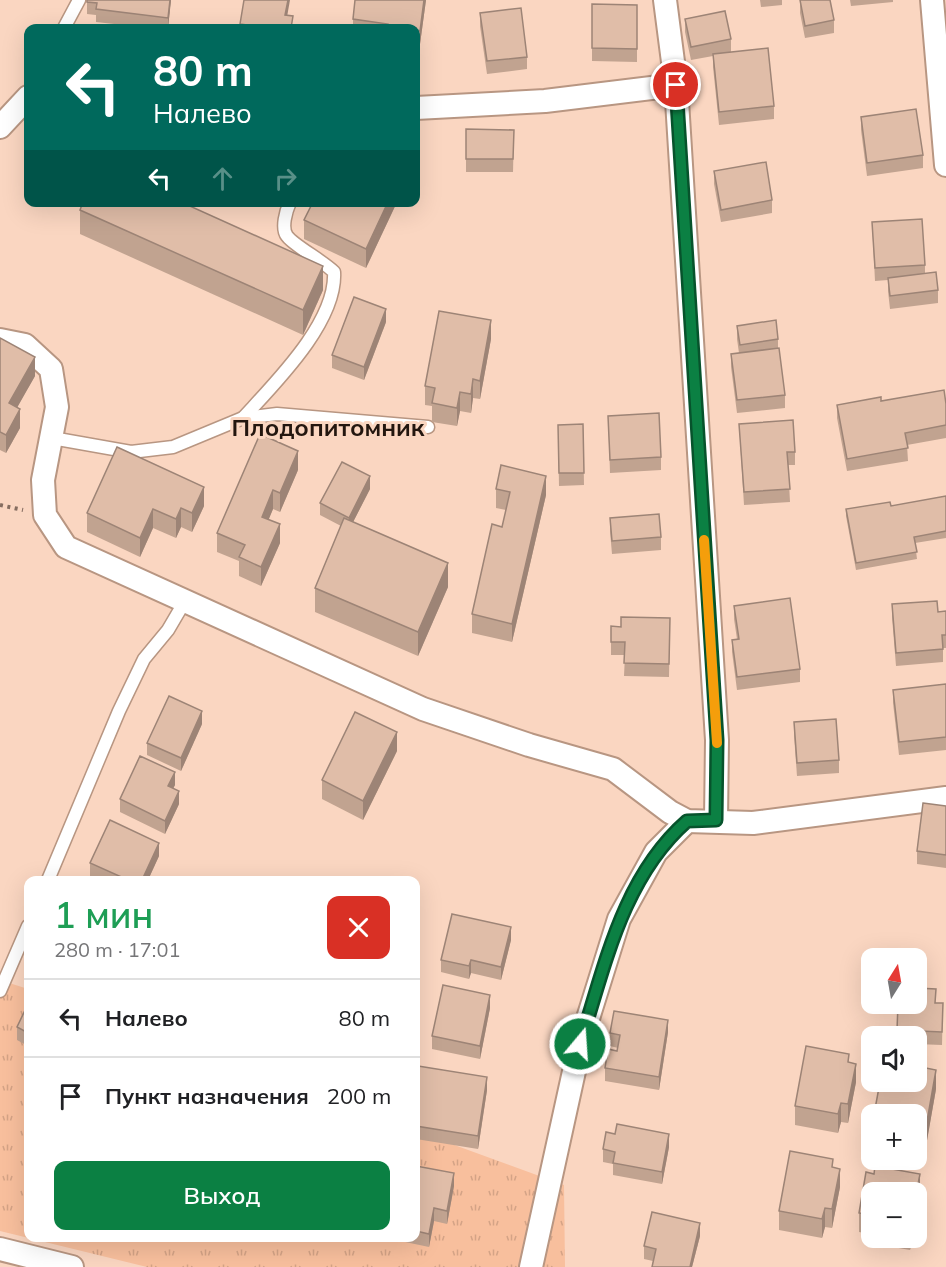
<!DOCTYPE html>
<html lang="ru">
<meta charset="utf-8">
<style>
:root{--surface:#fff;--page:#f2f2f2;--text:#202124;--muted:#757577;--line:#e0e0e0;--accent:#0b8043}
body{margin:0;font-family:Mulish,sans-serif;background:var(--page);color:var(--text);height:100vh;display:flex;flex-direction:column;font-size:22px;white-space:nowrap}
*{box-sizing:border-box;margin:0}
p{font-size:20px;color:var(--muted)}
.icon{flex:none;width:33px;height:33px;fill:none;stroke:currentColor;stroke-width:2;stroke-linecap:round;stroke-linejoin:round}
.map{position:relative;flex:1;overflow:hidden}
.details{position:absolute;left:24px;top:876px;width:396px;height:366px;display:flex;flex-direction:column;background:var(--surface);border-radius:12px;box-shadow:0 6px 24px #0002}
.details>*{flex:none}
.banner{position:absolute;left:24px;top:24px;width:396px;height:183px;border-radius:12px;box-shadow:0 6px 24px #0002;background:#00695c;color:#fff;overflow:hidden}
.needle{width:39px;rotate:11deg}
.tools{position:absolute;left:861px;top:948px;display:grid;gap:12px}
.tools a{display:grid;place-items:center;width:66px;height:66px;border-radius:12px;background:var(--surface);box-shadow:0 6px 24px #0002;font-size:30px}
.pin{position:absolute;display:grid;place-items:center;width:51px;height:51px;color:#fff;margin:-26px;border:3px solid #fff;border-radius:50%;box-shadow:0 2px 6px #0007}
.me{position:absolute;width:66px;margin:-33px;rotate:18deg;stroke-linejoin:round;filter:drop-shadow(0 0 4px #0008)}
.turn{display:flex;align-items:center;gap:21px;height:126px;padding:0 30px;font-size:27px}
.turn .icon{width:78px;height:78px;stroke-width:2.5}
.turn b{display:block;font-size:42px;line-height:51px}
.lanes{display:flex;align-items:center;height:57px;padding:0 30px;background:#0003;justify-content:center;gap:30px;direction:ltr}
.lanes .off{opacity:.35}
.round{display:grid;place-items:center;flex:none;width:63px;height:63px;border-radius:12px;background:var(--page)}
.overview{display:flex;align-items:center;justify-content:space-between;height:102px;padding:0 30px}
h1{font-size:36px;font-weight:600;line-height:45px;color:#1e9e55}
.button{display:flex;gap:12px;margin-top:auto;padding:12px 30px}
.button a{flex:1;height:69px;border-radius:12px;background:var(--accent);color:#fff;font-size:24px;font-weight:600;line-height:69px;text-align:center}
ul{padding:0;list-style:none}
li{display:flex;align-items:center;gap:18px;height:78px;padding:0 30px;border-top:2px solid var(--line)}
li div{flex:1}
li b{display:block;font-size:22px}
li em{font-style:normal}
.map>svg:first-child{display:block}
</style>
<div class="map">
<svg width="946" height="1267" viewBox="0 0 946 1267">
<defs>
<pattern id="grass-tufts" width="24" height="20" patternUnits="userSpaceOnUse" patternTransform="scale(1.5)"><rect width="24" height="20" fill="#f8bf9d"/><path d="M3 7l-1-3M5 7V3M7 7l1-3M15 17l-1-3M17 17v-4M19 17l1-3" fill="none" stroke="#d4a386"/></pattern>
</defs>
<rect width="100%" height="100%" fill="#fad6c1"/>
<!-- grass -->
<path fill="url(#grass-tufts)" d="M0,980L28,989V1238H416V1131L564,1185L565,1267H147L0,1231Z"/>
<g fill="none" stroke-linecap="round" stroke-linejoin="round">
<!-- service casing -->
<g stroke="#b89682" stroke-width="15">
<g id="service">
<path d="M64,28L79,0"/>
<path d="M243,418C275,383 337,322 334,272C323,261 293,245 287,236C281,228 286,211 290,202"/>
<path d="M52,438L131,452L173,447L243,418L277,414L428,427"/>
<path d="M48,880L119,711L144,659L168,630L185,601"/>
<path d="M0,991L28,926"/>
</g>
</g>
<!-- minor casing -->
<g stroke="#b89682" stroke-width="26">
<g id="minor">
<path d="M665,0L676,85L717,740L716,820"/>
<path d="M932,0L946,165"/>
<path d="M416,108L545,101L676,85"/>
<path d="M0,127L28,97"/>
<path d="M0,340L25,345L51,369L57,407L43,480L45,515L66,547L423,709L529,745L613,769L670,812L687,821L753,823L946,798"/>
<path d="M0,1249L72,1267"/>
<path d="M531,1267L580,1044L619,919L656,852L687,821"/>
</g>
</g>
<!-- path -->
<path stroke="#856d60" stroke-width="4" stroke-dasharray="3 4.5" stroke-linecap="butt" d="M0,505L23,510"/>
<!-- service -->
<use href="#service" stroke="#fff" stroke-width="12"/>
<!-- minor -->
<use href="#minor" stroke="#fff" stroke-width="22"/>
</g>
<!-- wall -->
<g fill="#c1a390">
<path d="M87,0H171L168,28H150L96,22V15L87,14Z"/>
<path d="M355,0H426L420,44L416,43V28H353V19Z"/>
<path d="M760,0H782V5L761,7Z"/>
<path d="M800,0L834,20V33L805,38L800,13Z"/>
<path d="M850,0H893V2L851,6Z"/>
<path d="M592,4L637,5V62L592,61Z"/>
<path d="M480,13L527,57V69L487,74L480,26Z"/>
<path d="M287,15L293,28H240V24Z"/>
<path d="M685,19L731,39V52L774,106V119L719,125L713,67V56L691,60L685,32Z"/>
<path d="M861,117L923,155V168L867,176L861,130Z"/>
<path d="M466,129L514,130L513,172H466Z"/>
<path d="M714,171L772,200V213L721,222L714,184Z"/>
<path d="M313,202H397L366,268L304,239V220Z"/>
<path d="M80,210L323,290L303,335L80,234Z"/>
<path d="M872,222L925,265V273L938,290V303L890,309L888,291V280L875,281Z"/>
<path d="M386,322L364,380L332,368V355Z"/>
<path d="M737,326L778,339V348L785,395V408L737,413L731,367V354L739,353L737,339Z"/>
<path d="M0,338L35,376L17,407L20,428L6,453L0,450Z"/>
<path d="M491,339L480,399L473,398L471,413L460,411L457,426L432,422V406L425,405V386Z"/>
<path d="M881,401L946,404V438L907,445L908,461L847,471L837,418V405Z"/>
<path d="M608,416L661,457V470L610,473Z"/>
<path d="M583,424L584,485L559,486L558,425Z"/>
<path d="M739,424L795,452V465H788L790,502L744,505Z"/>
<path d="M298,470L280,512L273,509L268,520L280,543L261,586L239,576V561L217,552V533Z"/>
<path d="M370,489L353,522L448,587L418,656L315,612V588L341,526L320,515V503Z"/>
<path d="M496,489L546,495L512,642L472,633V614L502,527L506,510L496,508Z"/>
<path d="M946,496V538L915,543L917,559L856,570L846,516V509L891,506Z"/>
<path d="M204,506L192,532L181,527L176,538L153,528L140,557L87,532V513Z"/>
<path d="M610,518L661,537V550L612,554L610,531Z"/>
<path d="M892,604L938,612L946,611V648H943V662L896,666L892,617Z"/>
<path d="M734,606L800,669V682L737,690L732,652V640L737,639L734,619Z"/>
<path d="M670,618L669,677L624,676L625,655H611V642L621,627Z"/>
<path d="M946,684V750L899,755L893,703V690Z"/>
<path d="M794,722L839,760V773L797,776L794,735Z"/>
<path d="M202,724L181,771L147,755V743Z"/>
<path d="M397,751L363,820L322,799V780Z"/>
<path d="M175,785L173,788L179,804L165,834L120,812V799Z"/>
<path d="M946,806V868L917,864V851Z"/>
<path d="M159,856L148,880H100L90,876V863Z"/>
<path d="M511,940L501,980L471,973L469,979L441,972V960Z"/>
<path d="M943,1003L942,1045L916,1044V1036H897L898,1004Z"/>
<path d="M28,1004V1046L17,1040V1027Z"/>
<path d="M490,1008L480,1059L432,1049V1036Z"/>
<path d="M668,1032L659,1090L605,1081V1068L617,1051L618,1048L610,1046V1033Z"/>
<path d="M849,1062L856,1082L848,1123L841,1122L838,1133L795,1125V1106Z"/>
<path d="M416,1080L487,1090L478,1149L416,1139Z"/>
<path d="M936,1089L926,1146L916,1144V1114H875V1109Z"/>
<path d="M669,1147L662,1184L613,1175V1164L603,1162V1149Z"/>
<path d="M416,1166L454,1186L447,1224L434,1221L429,1247L391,1239V1238H416Z"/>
<path d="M875,1166L920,1174V1193L916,1213V1192H872V1238H912L910,1250L870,1243V1234L859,1232V1213L866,1172L874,1174Z"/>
<path d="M833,1167L840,1187L832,1228L825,1227L822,1238L779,1230V1211Z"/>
<path d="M700,1236L692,1267H652L653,1261L644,1259V1246Z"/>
</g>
<!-- shaded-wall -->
<g fill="#9d8476">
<path d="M170,0H171L168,28V18Z"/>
<path d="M288,0H290L285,28V15Z"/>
<path d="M424,0H426L420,44V31Z"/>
<path d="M388,202H397L366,268V249Z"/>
<path d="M323,266V290L303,335V310Z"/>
<path d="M386,309V322L364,380V367Z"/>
<path d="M491,320V339L480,399V381Z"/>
<path d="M35,357V376L9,422V403Z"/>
<path d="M473,379V398L471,413V394Z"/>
<path d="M460,392V411L457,426V408Z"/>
<path d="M20,409V428L6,453V435Z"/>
<path d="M298,451V470L280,512V493Z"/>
<path d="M370,476V489L349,530V518Z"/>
<path d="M546,476V495L512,642V624Z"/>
<path d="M204,487V506L192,532V513Z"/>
<path d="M273,490V509L262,536V517Z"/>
<path d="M181,508V527L176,538V519Z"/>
<path d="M153,509V528L140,557V538Z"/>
<path d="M280,524V543L261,586V567Z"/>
<path d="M448,563V587L418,656V632Z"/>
<path d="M202,711V724L181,771V758Z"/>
<path d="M397,732V751L363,820V801Z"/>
<path d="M175,772V785L168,799V786Z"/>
<path d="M179,791V804L165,834V821Z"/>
<path d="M159,843V856L148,880H142Z"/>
<path d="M511,927V940L501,980V967Z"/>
<path d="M471,960V973L469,979V966Z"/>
<path d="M490,995V1008L480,1059V1046Z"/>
<path d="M668,1020V1032L659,1090V1077Z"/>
<path d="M856,1064V1082L848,1123V1104Z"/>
<path d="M936,1070V1089L926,1146V1127Z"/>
<path d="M487,1077V1090L478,1149V1136Z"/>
<path d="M841,1103V1122L838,1133V1114Z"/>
<path d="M669,1134V1147L662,1184V1172Z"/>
<path d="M840,1169V1187L832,1228V1209Z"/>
<path d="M454,1173V1186L447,1224V1211Z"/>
<path d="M920,1174V1193L916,1213V1194Z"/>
<path d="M434,1208V1221L429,1247V1234Z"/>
<path d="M825,1208V1227L822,1238V1219Z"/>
<path d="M700,1223V1236L692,1267H690Z"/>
<path d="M910,1238H912L910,1250Z"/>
</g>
<!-- building -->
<g fill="#e0bda8" stroke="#9d8476" stroke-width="1.5">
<path d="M87,0H170L168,18L96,9L97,3L87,2Z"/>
<path d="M244,0H288L285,15L293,16L291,28H268L240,24Z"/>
<path d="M355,0H424L420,31L416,30V28H387L388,24L353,19Z"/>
<path d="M800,0H830L834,20L805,26Z"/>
<path d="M592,4L637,5V49L592,48Z"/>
<path d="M521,8L527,57L487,61L480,13Z"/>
<path d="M725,11L731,39L691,47L685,19Z"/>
<path d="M768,48L774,106L719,112L713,54Z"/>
<path d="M916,109L923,155L867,163L861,117Z"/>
<path d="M466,129L514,130L513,159H466Z"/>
<path d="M766,162L772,200L721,210L714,171Z"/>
<path d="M83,202H181L323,266L303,310L80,210Z"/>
<path d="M313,202H388L366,249L304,220Z"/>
<path d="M922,219L925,265L875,268L872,222Z"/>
<path d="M936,272L938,290L890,296L888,278Z"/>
<path d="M354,297L386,309L364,367L332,355Z"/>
<path d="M439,311L491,320L480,381L473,379L471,394L460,392L457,408L432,403L435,388L425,386Z"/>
<path d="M776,320L778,339L740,345L737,326Z"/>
<path d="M0,338L35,357L9,403L20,409L6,435L0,432Z"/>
<path d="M779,348L785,395L737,400L731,354Z"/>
<path d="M944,390L946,404V425L905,433L908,448L847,459L837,405L881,397V401Z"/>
<path d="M659,413L661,457L610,460L608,416Z"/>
<path d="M793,420L795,452H787L790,489L744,492L739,424Z"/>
<path d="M583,424L584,473H559L558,425Z"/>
<path d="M260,434L298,451L280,493L273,490L262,517L280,524L261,567L239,557L245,545L217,533Z"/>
<path d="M117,447L204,487L192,513L181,508L176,519L153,509L140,538L87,513Z"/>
<path d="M342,462L370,476L349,518L320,503Z"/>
<path d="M501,465L546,476L512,624L472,614L492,524L502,527L510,492L496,489Z"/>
<path d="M946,496V531L914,537L917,552L856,563L846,509L890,502L891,506Z"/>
<path d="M659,514L661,537L612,541L610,518Z"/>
<path d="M344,518L448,563L418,632L315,588Z"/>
<path d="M790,598L800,669L737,677L732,640L739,639L734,606Z"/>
<path d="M937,601L938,612L946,611V635H942L943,649L896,653L892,604Z"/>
<path d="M621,617L670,618L669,664L624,663L625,642H611V626L621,627Z"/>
<path d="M946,684V737L899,742L893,690Z"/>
<path d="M169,696L202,711L181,758L147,743Z"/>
<path d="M355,712L397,732L363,801L322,780Z"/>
<path d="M836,719L839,760L797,763L794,722Z"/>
<path d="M140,756L175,772L168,786L179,791L165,821L120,799Z"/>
<path d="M923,803L946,806V855L917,851Z"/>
<path d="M110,820L159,843L142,880H128L90,863Z"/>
<path d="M452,914L511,927L501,967L471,960L469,966L441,960Z"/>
<path d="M443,985L490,995L480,1046L432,1036Z"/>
<path d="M916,988L936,989L935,1003H943L942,1032L897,1030L898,1004H916Z"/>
<path d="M28,1004V1033L17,1027Z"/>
<path d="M614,1011L668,1020L659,1077L605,1068L608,1049L617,1051L620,1035L610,1033Z"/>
<path d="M806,1046L849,1054L848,1062L856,1064L848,1104L841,1103L838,1114L795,1106Z"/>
<path d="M418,1066L487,1077L478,1136L416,1126V1080Z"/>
<path d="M916,1066L936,1070L926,1127L916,1125V1114H887V1111L875,1109L880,1082H916Z"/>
<path d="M617,1124L669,1134L662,1172L613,1163L615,1152L603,1149L606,1132L615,1134Z"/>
<path d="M790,1151L833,1159L832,1167L840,1169L832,1209L825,1208L822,1219L779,1211Z"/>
<path d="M416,1166L454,1173L447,1211L434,1208L429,1234L416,1231Z"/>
<path d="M875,1166L920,1174L916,1194V1192H872V1224H870L871,1215L859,1213L866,1172L874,1174Z"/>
<path d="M652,1212L700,1223L690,1267H652L656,1249L644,1246Z"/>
</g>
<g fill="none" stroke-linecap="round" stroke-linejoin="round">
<!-- route casing -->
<g stroke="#07532c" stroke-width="15">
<path id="route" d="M580,1044C605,965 623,877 687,821L716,820L717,740L676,85"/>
</g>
<!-- route -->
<use href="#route" stroke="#0b8043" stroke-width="10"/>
<!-- slow -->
<path stroke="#f59e0b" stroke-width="10" d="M704,540L717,743"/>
</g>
<g text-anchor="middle" stroke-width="6" stroke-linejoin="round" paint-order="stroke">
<!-- quarter labels -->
<g font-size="24" font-weight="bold" fill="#23160f" stroke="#fad6c1">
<text x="328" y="436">Плодопитомник</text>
</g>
</g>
</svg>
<div class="tools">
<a><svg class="needle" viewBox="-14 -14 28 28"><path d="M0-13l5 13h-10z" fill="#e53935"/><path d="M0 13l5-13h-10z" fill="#757577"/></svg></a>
<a><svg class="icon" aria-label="sound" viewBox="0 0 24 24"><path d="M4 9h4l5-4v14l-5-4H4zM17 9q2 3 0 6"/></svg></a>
<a>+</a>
<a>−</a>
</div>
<div class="pin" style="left:676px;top:85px;background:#d93025"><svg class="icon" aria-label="arrive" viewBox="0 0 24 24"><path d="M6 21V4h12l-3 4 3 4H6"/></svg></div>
<svg class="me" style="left:580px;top:1044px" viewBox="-20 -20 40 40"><circle r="17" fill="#0b8043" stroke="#fff" stroke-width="3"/><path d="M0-11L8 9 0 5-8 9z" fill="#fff"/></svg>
<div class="banner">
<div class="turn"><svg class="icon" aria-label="left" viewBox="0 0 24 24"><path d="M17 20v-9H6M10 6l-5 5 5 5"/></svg><div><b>80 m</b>Налево</div></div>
<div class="lanes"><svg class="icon" aria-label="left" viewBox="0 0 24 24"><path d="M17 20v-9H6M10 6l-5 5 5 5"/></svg><svg class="icon off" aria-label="ahead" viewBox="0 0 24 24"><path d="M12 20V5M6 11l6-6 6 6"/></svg><svg class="icon off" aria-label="right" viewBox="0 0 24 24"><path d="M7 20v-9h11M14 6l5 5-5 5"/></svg></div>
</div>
<section class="details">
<div class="overview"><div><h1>1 мин</h1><p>280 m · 17:01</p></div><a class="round" style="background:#d93025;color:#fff"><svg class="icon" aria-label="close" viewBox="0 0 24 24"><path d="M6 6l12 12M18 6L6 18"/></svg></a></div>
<ul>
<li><svg class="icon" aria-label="left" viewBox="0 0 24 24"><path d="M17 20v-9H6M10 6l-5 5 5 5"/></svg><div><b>Налево</b></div><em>80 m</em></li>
<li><svg class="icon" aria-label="arrive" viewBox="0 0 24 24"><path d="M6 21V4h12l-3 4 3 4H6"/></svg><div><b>Пункт назначения</b></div><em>200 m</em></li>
</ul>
<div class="button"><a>Выход</a></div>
</section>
</div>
